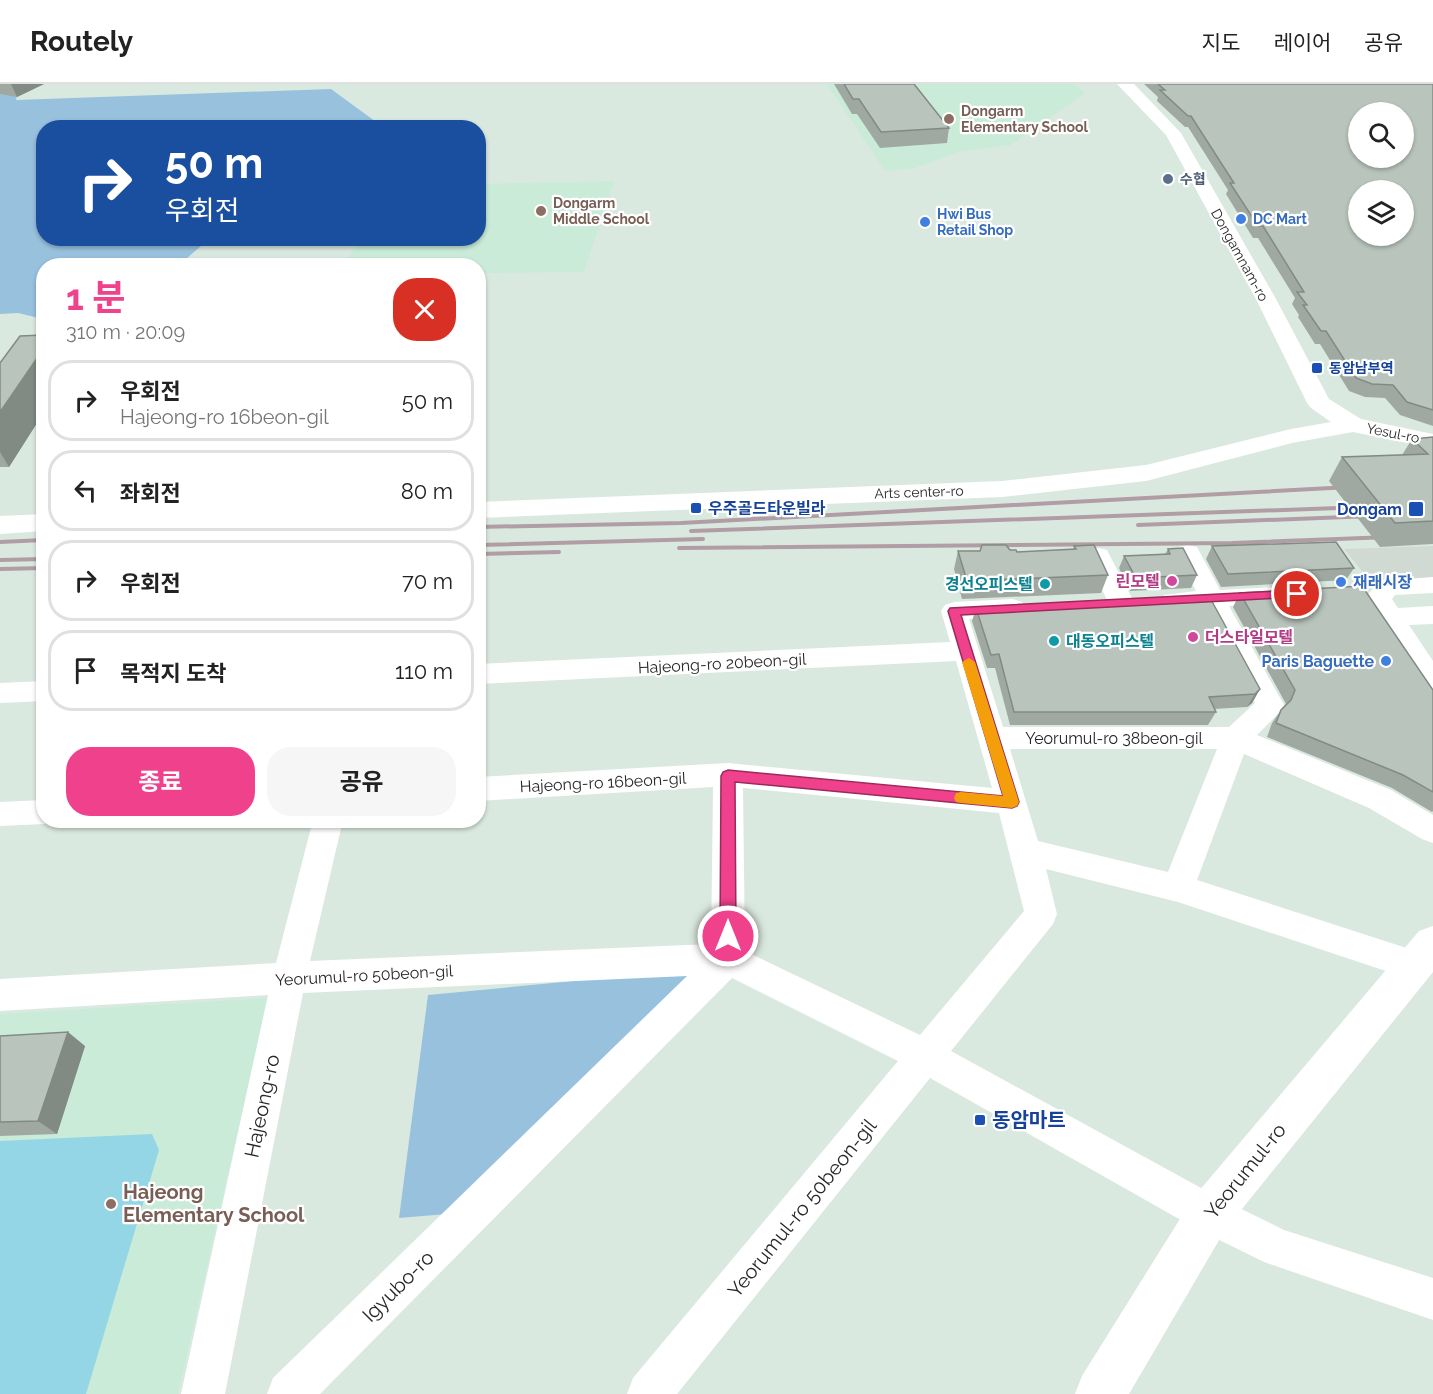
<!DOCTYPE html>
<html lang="ko">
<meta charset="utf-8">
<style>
:root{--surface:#fff;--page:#f6f6f6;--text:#222;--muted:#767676;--line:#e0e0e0;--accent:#ef418c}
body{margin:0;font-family:Raleway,"Noto Sans KR",sans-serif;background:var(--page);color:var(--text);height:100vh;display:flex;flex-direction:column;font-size:22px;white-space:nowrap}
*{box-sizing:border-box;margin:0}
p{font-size:20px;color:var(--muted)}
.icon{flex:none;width:33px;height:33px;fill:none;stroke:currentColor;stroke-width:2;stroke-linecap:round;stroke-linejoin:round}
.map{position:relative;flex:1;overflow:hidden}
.side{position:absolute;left:36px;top:174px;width:450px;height:570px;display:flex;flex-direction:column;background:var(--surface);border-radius:24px;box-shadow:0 2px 4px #0004}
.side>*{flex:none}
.hud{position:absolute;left:36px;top:36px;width:450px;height:126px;border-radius:24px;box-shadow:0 2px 4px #0004;background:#1a4fa0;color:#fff;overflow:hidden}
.controls{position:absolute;left:1348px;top:18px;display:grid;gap:12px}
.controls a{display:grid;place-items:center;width:66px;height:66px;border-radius:50%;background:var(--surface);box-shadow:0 2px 4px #0004;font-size:30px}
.pin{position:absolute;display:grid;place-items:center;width:51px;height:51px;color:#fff;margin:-26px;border:3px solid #fff;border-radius:50%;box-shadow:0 2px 6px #0007}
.me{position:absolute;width:66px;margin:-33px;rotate:0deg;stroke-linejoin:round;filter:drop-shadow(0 0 4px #0008)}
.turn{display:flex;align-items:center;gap:21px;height:126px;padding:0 30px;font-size:27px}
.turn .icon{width:78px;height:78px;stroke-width:2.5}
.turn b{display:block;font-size:42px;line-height:51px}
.round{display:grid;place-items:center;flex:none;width:63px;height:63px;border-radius:24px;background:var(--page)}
.overview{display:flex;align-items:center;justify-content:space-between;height:102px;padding:0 30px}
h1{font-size:36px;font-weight:700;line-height:45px;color:var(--accent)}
.button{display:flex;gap:12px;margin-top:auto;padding:12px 30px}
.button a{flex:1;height:69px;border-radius:24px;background:var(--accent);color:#fff;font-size:24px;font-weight:700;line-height:69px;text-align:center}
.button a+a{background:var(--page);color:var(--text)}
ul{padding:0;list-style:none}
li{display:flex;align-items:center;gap:18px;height:81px;margin:0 12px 9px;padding:0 18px;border:3px solid var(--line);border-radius:24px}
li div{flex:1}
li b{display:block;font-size:22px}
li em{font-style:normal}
header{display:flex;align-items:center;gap:36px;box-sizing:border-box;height:84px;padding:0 30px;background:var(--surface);border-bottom:2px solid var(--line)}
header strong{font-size:28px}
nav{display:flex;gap:33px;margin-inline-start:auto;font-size:21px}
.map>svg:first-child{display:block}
</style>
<header>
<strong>Routely</strong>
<nav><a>지도</a><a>레이어</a><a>공유</a></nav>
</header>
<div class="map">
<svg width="1433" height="1310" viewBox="0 0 1433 1310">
<rect width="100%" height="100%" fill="#dae9df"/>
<!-- education -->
<g fill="#c9ebd8">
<path d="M827,0H1075L1085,9L1011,61L958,68L915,84L885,87Z"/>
<path d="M614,97L584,188L479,189L478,182L344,181L359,155L478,154L479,100Z"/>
<path d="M268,914L178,1310H0V930Z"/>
</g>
<!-- green -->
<g fill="#98c1de">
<path d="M331,5L383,43L44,44V154L209,155L179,181L44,182L43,235L18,229L0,230V8H18L16,16Z"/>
<path d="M700,885L447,1130L399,1134L428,911Z"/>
</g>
<!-- pitch -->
<path fill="#94d6e5" d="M152,1050L159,1066L86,1310H0V1057Z"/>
<!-- plaza -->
<path fill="#d0dad3" d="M1433,462V495L1378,497L1362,487L1344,465Z"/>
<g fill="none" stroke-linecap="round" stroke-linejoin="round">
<!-- minor -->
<g fill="#fff" fill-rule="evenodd">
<path d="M1188,461L1197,463L1220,506L1277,503L1286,505L1290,511L1286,517L1229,522L1284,621L1280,628L1257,651L1391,706L1433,731V759L1422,755L1369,724L1244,670L1197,796L1425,870L1430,881L1425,892L1413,896L1178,818L1046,785L1057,830L1053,840L951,967L1223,1116L1284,1146L1433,1194V1236L1264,1178L1195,1144L930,994L677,1310H627L633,1294L898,977L732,894L320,1310H267L273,1294L687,892L303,909L225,1310H181L268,911L0,927V895L276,879L313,736H343L310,877L711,860L713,703L478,717V693L728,679L992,704L956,577L478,600V580L950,558L941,527L945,521L954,518L1013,515L1022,518L1026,524L1022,530L969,535L1003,643H1229L1255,619L1205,524L1173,526L1164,523L1160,517L1164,511L1196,507L1176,469L1179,463ZM1010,665H1217L1168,788L1038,757ZM743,704L999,729L1024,827L920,951L745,867Z"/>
<path d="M1098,464L1107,466L1110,472L1135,520L1131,526L1122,529L1113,526L1109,520L1086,472L1089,466Z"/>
<path d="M1433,493V509L1395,511L1392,515L1398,524L1433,522V540L1409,541L1433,577V608L1423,605L1365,514L1379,497Z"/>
<path d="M44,597V617L0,619V599Z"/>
<path d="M44,716V736L55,737L44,740L0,742V718Z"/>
</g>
<!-- tertiary -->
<g fill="#fff" fill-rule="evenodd">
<path d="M1117,0H1134L1181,49L1276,215L1329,315L1361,335L1433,350V364L1353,348L1292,359L1146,397L1002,413L478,434V418L1002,397L1146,381L1291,345L1331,338L1311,324L1307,319L1256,215L1166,51Z"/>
<path d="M44,430V447L0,450V432Z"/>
</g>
<!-- secondary -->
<path fill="#fff" fill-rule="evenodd" d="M1433,842V888L1225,1146L1129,1310H1075L1082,1292L1193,1114L1419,847Z"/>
<!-- rail -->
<g stroke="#b19da5" stroke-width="4">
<path d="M1138,441L1372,432"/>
<path d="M478,443L681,439L1350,403"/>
<path d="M691,447L1366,423"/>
<path d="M0,458L44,456"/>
<path d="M478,461L703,455"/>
<path d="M679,464L1232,459L1390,453"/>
<path d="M478,470L559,468"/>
<path d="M0,476L44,475"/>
<path d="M0,485L44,484"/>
</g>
</g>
<!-- wall -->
<g fill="#9fa9a2">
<path d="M0,0H44L17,13L0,10Z"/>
<path d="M834,0H914L949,44L947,59L880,64L857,30H852Z"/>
<path d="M1144,0H1433V342L1400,331L1385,314L1365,313L1349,307L1320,260H1315L1298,233L1299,231L1292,220L1295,214L1258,154H1253L1226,110L1228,106L1188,43H1185L1157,17L1158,13Z"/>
<path d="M44,251V328L9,383H0V279Z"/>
<path d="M1433,353V460L1380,463L1329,397L1342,373L1402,371L1412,355Z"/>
<path d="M1074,462L1108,491L1101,509L962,515L954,485L958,467L1010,466L1017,468L1073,465Z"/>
<path d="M1212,462L1354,484L1346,496L1221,503L1206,475Z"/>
<path d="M1168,465L1197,491L1191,504L1130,507L1119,484L1124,472L1165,470Z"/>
<path d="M1240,509L1433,606V727L1432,728L1392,704L1267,653L1272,639L1281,626L1286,620L1233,523Z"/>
<path d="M976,524L1260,605L1252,619L1247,623L1214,625L1216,628L1208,641H1010L995,584H987L972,537Z"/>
<path d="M0,952L85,962L57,1050L0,1052Z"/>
</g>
<!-- shaded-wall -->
<g fill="#828a84">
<path d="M11,0H44L17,13Z"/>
<path d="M44,264V328L9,383L0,368V328Z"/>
<path d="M1260,605L1252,619L1247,623L1255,610Z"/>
<path d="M68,948L85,962L57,1050L38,1037Z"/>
</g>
<!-- building -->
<g fill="#b9c5bc" stroke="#828a84" stroke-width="1.5" fill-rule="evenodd">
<path d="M844,0H914L949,44L881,48L859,15H853Z"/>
<path d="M1158,0H1433V326L1407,318L1393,301L1372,300L1356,294L1326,247H1321L1303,221H1307L1297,208H1304L1263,142H1258L1230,99H1234L1191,32H1188L1160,6H1165ZM1359,28H1404V74H1359ZM1359,106H1404V152H1359Z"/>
<path d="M44,251V264L0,328V279L20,252Z"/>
<path d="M1433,353V437L1395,439L1342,373L1428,370L1412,355Z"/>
<path d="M1336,458L1354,484L1228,490L1212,462Z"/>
<path d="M982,461H1006L1010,466H1016L1017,468L1076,465L1074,462L1094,461L1108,491L967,497L958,467H980Z"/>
<path d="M1183,464L1197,491L1136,494L1124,472L1170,470L1168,465Z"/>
<path d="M1362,502L1433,606V708L1403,691L1276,639L1281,626L1291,616L1295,606L1240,509Z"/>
<path d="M1209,512L1260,605L1255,610L1209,613L1216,628H1014L999,570L991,571L976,524Z"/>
<path d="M68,948L38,1037L0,1038V952Z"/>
</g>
<!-- route -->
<path fill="#ef418c" stroke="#9b2a5b" stroke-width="1.5" d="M1297,506L1301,507V513L961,531L1019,718L1017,722L1012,724L735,698L736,852L734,857L728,859L722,857L720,852L721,692L723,688L728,686L1003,712L948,527L950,524Z"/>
<!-- slow -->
<path fill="#f59e0b" d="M969,574L975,578L1019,718L1017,722L1012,724L961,719L956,718L954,714L956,709L961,708L1003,712L962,578Z"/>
<!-- markers -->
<g fill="#8d6e63" stroke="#fff" stroke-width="2">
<circle cx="949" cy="35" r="6"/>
<circle cx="541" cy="127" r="6"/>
<circle cx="111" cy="1120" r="6"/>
</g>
<circle fill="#5c6f8a" stroke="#fff" stroke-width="2" cx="1168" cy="95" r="6"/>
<g fill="#3f7fe0" stroke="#fff" stroke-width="2">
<circle cx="1241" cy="135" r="6"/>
<circle cx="925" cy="138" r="6"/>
<circle cx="1341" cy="498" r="6"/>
<circle cx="1386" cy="577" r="6"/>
</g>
<g fill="#1a4fb4" stroke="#fff" stroke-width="2">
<rect x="1311" y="278" width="12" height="12" rx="3"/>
<rect x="690" y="418" width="12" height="12" rx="3"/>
<rect x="1408" y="417" width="16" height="16" rx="3"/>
<rect x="974" y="1030" width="12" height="12" rx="3"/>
</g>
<g fill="#d1479c" stroke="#fff" stroke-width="2">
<circle cx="1172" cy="497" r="6"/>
<circle cx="1193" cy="553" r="6"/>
</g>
<g fill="#0f9aa8" stroke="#fff" stroke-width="2">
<circle cx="1045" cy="500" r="6"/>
<circle cx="1054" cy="557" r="6"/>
</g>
<g text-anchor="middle" stroke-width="4.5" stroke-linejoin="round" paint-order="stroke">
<!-- far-education labels -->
<g font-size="14" font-weight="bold" fill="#785e54" stroke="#fff" text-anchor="start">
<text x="961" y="32">Dongarm<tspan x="961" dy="16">Elementary School</tspan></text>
<text x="553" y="124">Dongarm<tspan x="553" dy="16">Middle School</tspan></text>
</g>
<!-- far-service labels -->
<g font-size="14" font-weight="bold" fill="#4e5e75" stroke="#fff" text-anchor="start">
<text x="1180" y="100">수협</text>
</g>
<!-- far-shop labels -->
<g font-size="14" font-weight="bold" fill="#366cbe" stroke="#fff" text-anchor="start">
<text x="937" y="135">Hwi Bus<tspan x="937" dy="16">Retail Shop</tspan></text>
<text x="1253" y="140">DC Mart</text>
</g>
<!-- far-street labels -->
<g font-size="14" fill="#272727" stroke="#fff">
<text transform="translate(1240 171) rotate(61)" y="5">Dongamnam-ro</text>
<text transform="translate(1393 349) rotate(11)" y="5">Yesul-ro</text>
<text transform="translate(919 408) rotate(-2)" y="5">Arts center-ro</text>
</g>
<!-- far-transit labels -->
<g font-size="14" font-weight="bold" fill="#164399" stroke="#fff" text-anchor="start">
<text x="1329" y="289">동암남부역</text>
</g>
<!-- transit labels -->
<g font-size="16" font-weight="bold" fill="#164399" stroke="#fff" text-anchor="start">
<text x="708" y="430">우주골드타운빌라</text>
<text x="1402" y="431" text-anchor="end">Dongam</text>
</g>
<!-- hotel labels -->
<g font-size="16" font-weight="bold" fill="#b23c85" stroke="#fff" text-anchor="end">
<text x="1160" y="503">린모텔</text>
<text x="1205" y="559" text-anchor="start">더스타일모텔</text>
</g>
<!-- shop labels -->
<g font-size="16" font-weight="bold" fill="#366cbe" stroke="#fff" text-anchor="start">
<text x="1353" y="504">재래시장</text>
<text x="1374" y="583" text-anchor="end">Paris Baguette</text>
</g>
<!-- culture labels -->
<g font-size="16" font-weight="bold" fill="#0d838f" stroke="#fff" text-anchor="end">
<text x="1033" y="506">경선오피스텔</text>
<text x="1066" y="563" text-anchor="start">대동오피스텔</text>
</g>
<!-- street labels -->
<g font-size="16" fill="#272727" stroke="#fff">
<text transform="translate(722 579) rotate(-3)" y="6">Hajeong-ro 20beon-gil</text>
<text x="1114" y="660">Yeorumul-ro 38beon-gil</text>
<text transform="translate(603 698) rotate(-3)" y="6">Hajeong-ro 16beon-gil</text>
<text transform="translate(364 891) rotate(-3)" y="6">Yeorumul-ro 50beon-gil</text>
</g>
<!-- near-street labels -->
<g font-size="20" fill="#272727" stroke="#fff">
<text transform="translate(262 1022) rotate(-78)" y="7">Hajeong-ro</text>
<text transform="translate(1245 1087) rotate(-51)" y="7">Yeorumul-ro</text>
<text transform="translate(802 1124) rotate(-51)" y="7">Yeorumul-ro 50beon-gil</text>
<text transform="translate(398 1202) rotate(-45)" y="7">Igyubo-ro</text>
</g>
<!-- near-transit labels -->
<g font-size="20" font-weight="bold" fill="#164399" stroke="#fff" text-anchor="start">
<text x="992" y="1043">동암마트</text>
</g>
<!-- near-education labels -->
<g font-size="20" font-weight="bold" fill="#785e54" stroke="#fff" text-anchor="start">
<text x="123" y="1115">Hajeong<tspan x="123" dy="23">Elementary School</tspan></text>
</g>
</g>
</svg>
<div class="controls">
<a><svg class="icon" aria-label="search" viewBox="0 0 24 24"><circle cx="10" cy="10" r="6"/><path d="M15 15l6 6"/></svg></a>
<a><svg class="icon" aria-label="layers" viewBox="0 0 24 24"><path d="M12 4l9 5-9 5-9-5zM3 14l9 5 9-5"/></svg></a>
</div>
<div class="pin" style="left:1297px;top:510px;background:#d93025"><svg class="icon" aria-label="arrive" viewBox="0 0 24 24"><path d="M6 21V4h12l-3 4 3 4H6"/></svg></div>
<svg class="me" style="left:728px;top:852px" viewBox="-20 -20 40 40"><circle r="17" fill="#ef418c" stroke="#fff" stroke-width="3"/><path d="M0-11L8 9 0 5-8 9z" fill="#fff"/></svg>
<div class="hud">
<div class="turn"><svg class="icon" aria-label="right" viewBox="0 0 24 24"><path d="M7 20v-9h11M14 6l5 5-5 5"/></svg><div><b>50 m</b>우회전</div></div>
</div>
<section class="side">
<div class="overview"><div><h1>1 분</h1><p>310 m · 20:09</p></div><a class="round" style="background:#d93025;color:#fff"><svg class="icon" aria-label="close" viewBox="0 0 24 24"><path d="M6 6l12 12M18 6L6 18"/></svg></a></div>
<ul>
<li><svg class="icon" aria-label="right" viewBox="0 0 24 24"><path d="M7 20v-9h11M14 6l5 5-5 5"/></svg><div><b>우회전</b><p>Hajeong-ro 16beon-gil</p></div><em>50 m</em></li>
<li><svg class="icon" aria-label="left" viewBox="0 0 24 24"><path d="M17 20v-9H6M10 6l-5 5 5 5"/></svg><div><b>좌회전</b></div><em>80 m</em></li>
<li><svg class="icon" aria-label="right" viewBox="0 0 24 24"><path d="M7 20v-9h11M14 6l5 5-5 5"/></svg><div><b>우회전</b></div><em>70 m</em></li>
<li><svg class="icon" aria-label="arrive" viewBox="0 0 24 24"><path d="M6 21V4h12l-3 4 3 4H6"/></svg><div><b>목적지 도착</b></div><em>110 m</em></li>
</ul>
<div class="button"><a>종료</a><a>공유</a></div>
</section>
</div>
